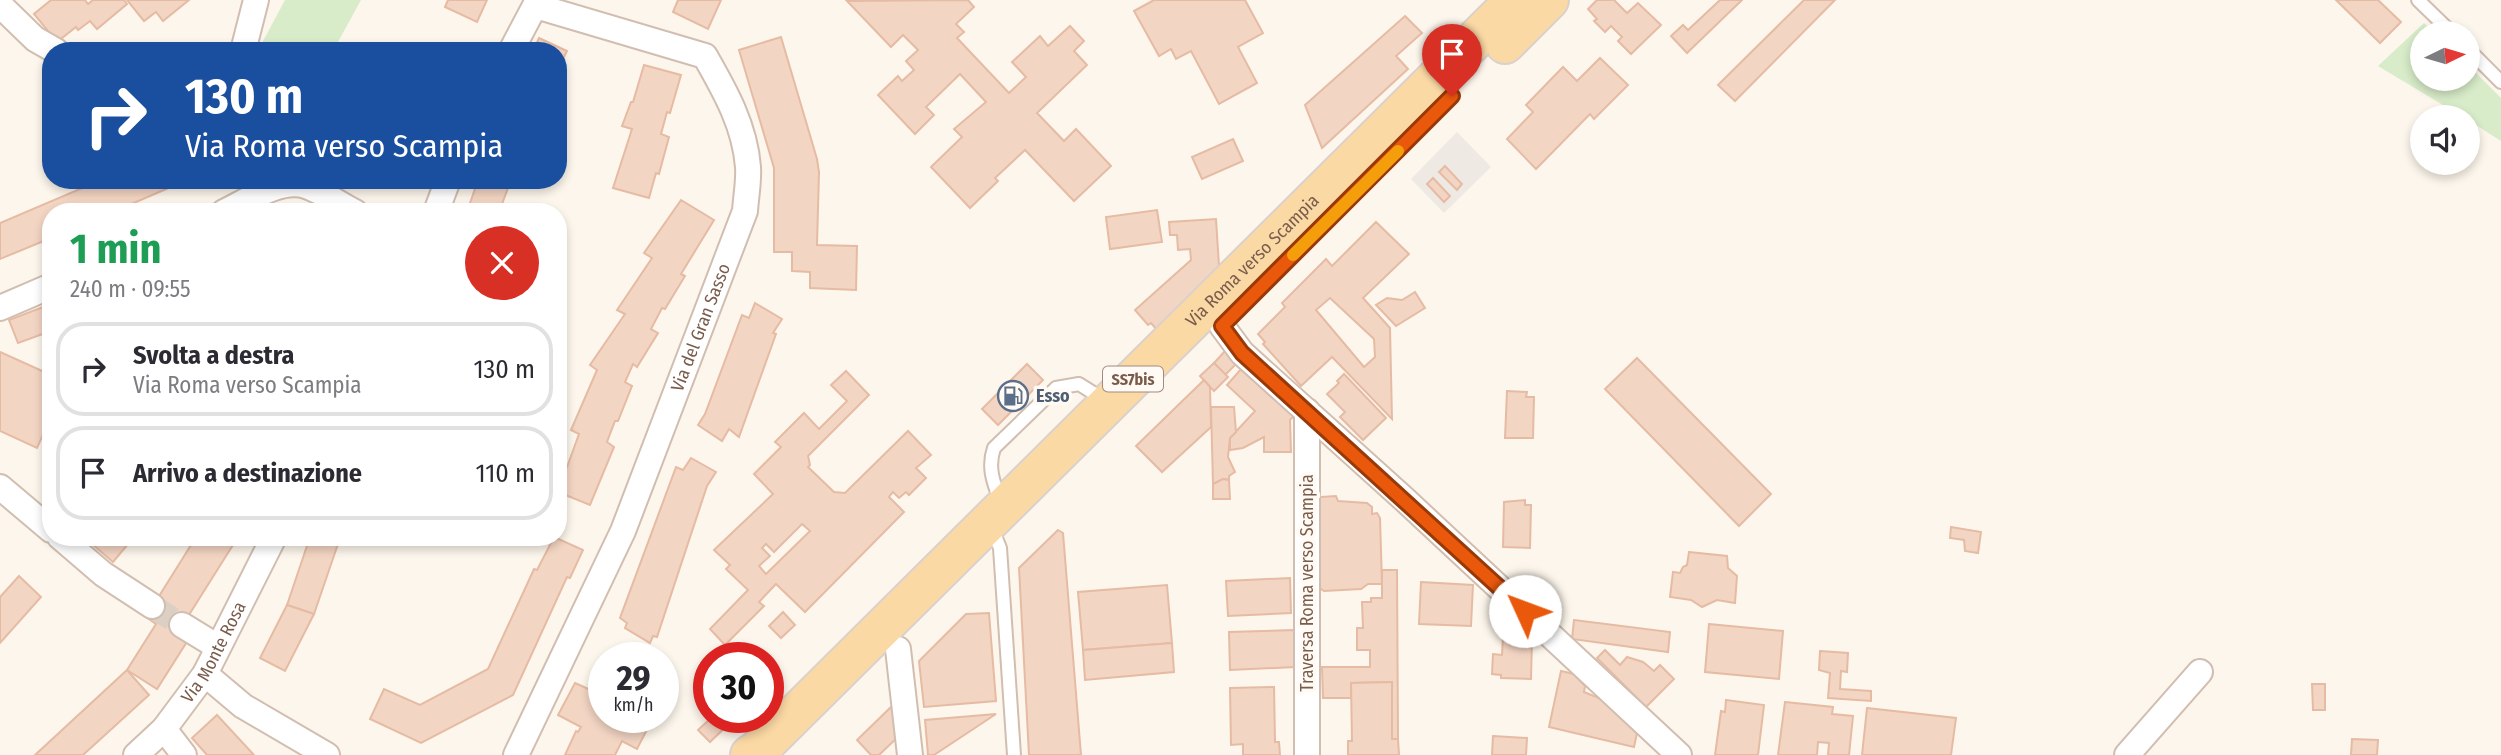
<!DOCTYPE html>
<html lang="it">
<meta charset="utf-8">
<style>
:root{--surface:#fff;--page:#f7f7f7;--text:#2b2b33;--muted:#7c7c81;--line:#e1e1e2}
body{margin:0;font-family:"Fira Sans Condensed",sans-serif;background:var(--page);color:var(--text);height:100vh;display:flex;flex-direction:column;font-size:26px;white-space:nowrap}
*{box-sizing:border-box;margin:0}
p{font-size:23px;color:var(--muted)}
.icon{flex:none;width:38px;height:38px;fill:none;stroke:currentColor;stroke-width:2;stroke-linecap:round;stroke-linejoin:round}
.map{position:relative;flex:1;overflow:hidden}
.side{position:absolute;left:42px;top:203px;width:525px;height:343px;display:flex;flex-direction:column;background:var(--surface);border-radius:28px;box-shadow:0 4px 10px #0003}
.side>*{flex:none}
.guide{position:absolute;left:42px;top:42px;width:525px;height:147px;border-radius:28px;box-shadow:0 4px 10px #0003;background:#1a4fa0;color:#fff;overflow:hidden}
.needle{width:46px;rotate:85deg}
.buttons{position:absolute;left:2410px;top:21px;display:grid;gap:14px}
.buttons a{display:grid;place-items:center;width:70px;height:70px;border-radius:50%;background:var(--surface);box-shadow:0 4px 10px #0003;font-size:35px}
.speed{position:absolute;left:588px;top:642px;display:flex;gap:14px;font-size:35px;font-weight:700;text-align:center}
.speed>*{display:grid;place-content:center;width:91px;height:91px;border-radius:50%;background:var(--surface);box-shadow:0 4px 10px #0003;line-height:1}
.speed small{font-size:18px;font-weight:400}
.speed .limit{border:10px solid #d22;background:#fff;color:#111}
.pin{position:absolute;display:grid;place-items:center;width:60px;height:60px;color:#fff;margin:-72px -30px;border-radius:50% 50% 50% 0;rotate:-45deg;box-shadow:0 0 7px #0007}
.pin .icon{rotate:45deg}
.me{position:absolute;width:77px;margin:-38px;rotate:313deg;stroke-linejoin:round;filter:drop-shadow(0 0 5px #0008)}
.turn{display:flex;align-items:center;gap:24px;height:147px;padding:0 28px;font-size:32px}
.turn .icon{width:91px;height:91px;stroke-width:2.5}
.turn b{display:block;font-size:49px;line-height:60px}
.round{display:grid;place-items:center;flex:none;width:74px;height:74px;border-radius:37px;background:var(--page)}
.summary{display:flex;align-items:center;justify-content:space-between;height:119px;padding:0 28px}
h1{font-size:42px;font-weight:700;line-height:52px;color:#1e9e55}
ul{padding:0;list-style:none}
li{display:flex;align-items:center;gap:21px;height:94px;margin:0 14px 10px;padding:0 14px;border:4px solid var(--line);border-radius:28px}
li div{flex:1}
li b{display:block;font-size:26px}
li em{font-style:normal}
.map>svg:first-child{display:block}
</style>
<div class="map">
<svg width="2501" height="755" viewBox="0 0 2501 755">
<rect width="100%" height="100%" fill="#fdf6ec"/>
<!-- industrial -->
<path fill="#efe9e4" d="M1457,132L1491,167L1444,213L1411,179Z"/>
<!-- green -->
<g fill="#d8ecc9">
<path d="M285,0H361L333,51H277L262,43Z"/>
<path d="M2424,23L2434,33H2422V79H2468V65L2501,98V141L2468,120V117H2463L2378,66Z"/>
</g>
<!-- building -->
<g fill="#f3d5c3" stroke="#e6bba3" stroke-width="2" fill-rule="evenodd">
<path d="M51,0H85L88,4L93,0H124L127,4L97,29L90,21L78,30L76,27L57,42L34,14Z"/>
<path d="M127,0H189L163,21L156,12L144,21Z"/>
<path d="M448,0H487L477,22L445,7Z"/>
<path d="M678,0H721L708,29L673,12Z"/>
<path d="M968,0L974,7L956,24L964,32L957,38L1009,93L1026,77L1012,62L1040,36L1048,46L1070,26L1084,41L1074,51L1087,65L1037,113L1064,141L1076,129L1111,166L1074,201L1025,150L995,178L998,181L970,208L931,167L962,137L954,129L986,102L960,74L926,107L934,115L915,134L878,95L898,76L902,81L914,70L906,61L918,50L903,35L891,47L847,1Z"/>
<path d="M1154,0H1245L1263,33L1238,47L1257,83L1219,104L1191,51L1176,59L1171,49L1159,56L1134,11Z"/>
<path d="M1597,0H1614L1627,13L1638,3L1661,25L1631,54L1618,41L1622,37L1611,26L1605,32L1594,21L1597,19L1588,9Z"/>
<path d="M1720,0H1742L1687,53L1671,36L1683,25L1688,30Z"/>
<path d="M1804,0H1835L1735,101L1718,85Z"/>
<path d="M2336,0H2378L2401,22L2380,43Z"/>
<path d="M1405,16L1422,33L1396,56L1408,69L1322,148L1305,105Z"/>
<path d="M781,37L817,159L819,172L817,245L857,246L856,290L810,288V272L792,271V252H774V168L739,50Z"/>
<path d="M539,38L567,51L558,69V51H533Z"/>
<path d="M1600,58L1628,85L1594,119L1590,114L1536,169L1507,139L1533,112L1526,105L1563,67L1577,81Z"/>
<path d="M644,65L681,75L670,113L667,112L661,134L669,137L659,174L656,173L649,198L613,188L632,129L622,126L631,102H633Z"/>
<path d="M1233,139L1243,161L1202,179L1192,157Z"/>
<path d="M1445,166L1462,184L1457,190L1439,172Z"/>
<path d="M1433,178L1450,196L1444,202L1427,184Z"/>
<path d="M101,180H187L113,212H51V238L0,259V223Z"/>
<path d="M478,180H511L499,212H467Z"/>
<path d="M681,200L714,220L681,274L685,276L665,309L662,308L651,329L658,333L637,367L633,364L625,382L632,386L618,421H615L607,442L614,447L590,505L558,492V480L564,466L567,467L579,434L571,430L597,370L590,365L625,314L617,310L652,258L644,253Z"/>
<path d="M1157,210L1162,242L1110,249L1106,217Z"/>
<path d="M1216,219L1219,266L1224,270L1158,331L1151,323L1148,325L1135,310L1191,260L1190,249L1178,250L1177,235H1170L1169,222Z"/>
<path d="M1376,222L1409,254L1363,298L1390,328L1392,419L1332,357L1301,386L1263,344L1265,342L1258,334L1285,307L1282,303L1326,259L1332,266ZM1330,298L1374,339L1375,357L1364,367L1316,310Z"/>
<path d="M1415,292L1425,308L1396,326L1376,305L1387,298L1402,300Z"/>
<path d="M755,303L782,319L773,333L776,334L739,437L729,429L722,441L698,425L705,414L742,315L749,318Z"/>
<path d="M51,304V331L18,343L9,320Z"/>
<path d="M1225,351L1237,363L1225,375L1214,363Z"/>
<path d="M0,352L51,375V417L37,448L0,431Z"/>
<path d="M1637,358L1771,494L1739,526L1605,389Z"/>
<path d="M1214,363L1228,377L1214,391L1200,376Z"/>
<path d="M1027,364L1043,380L998,425L982,409Z"/>
<path d="M1242,368L1294,416L1290,420L1291,452H1264V437L1243,448L1230,450V438L1255,411L1227,385Z"/>
<path d="M846,371L869,395L808,456L810,465L808,467L834,492L845,493L908,431L931,455L916,468L926,478L909,495L906,492L899,498L893,492L889,497L904,512L805,612L776,584L759,602L764,606L725,645L710,629L748,590L726,569L730,565L714,550L773,494L754,474L781,447L775,442L804,413L819,429L847,401L831,385ZM802,524L810,531L766,574L759,566L770,556L762,548L766,544L774,552Z"/>
<path d="M1344,374L1386,418L1363,440L1340,417L1345,412L1327,394L1339,383L1337,381Z"/>
<path d="M1204,380L1210,387L1211,427L1162,472L1136,446Z"/>
<path d="M1507,391L1527,392L1526,397H1534L1533,438H1505Z"/>
<path d="M1211,407H1234L1236,432L1230,438L1228,457L1235,472L1229,476V480L1223,479L1213,484Z"/>
<path d="M691,458L716,472L707,486L657,637L653,636L650,643L625,628L627,623L620,618L676,467L683,470Z"/>
<path d="M1223,479L1229,480L1230,499H1213V484Z"/>
<path d="M1336,496L1338,501L1367,503L1372,507V514L1377,513L1380,518L1382,584H1368L1361,589L1324,591L1318,587L1314,502L1321,497Z"/>
<path d="M1525,500V505H1531L1530,548L1503,547L1504,502Z"/>
<path d="M1951,527L1981,532L1978,553L1965,551L1964,540L1950,538Z"/>
<path d="M1058,530L1063,533L1081,755H1029L1019,568Z"/>
<path d="M84,537H134L113,562Z"/>
<path d="M196,537H238L177,634L188,640L157,689L127,670L156,624L146,617Z"/>
<path d="M310,537H333L339,541L314,614L287,605Z"/>
<path d="M554,537L583,550L570,578L567,577L513,695L421,743L370,719L384,689L420,705L488,669L534,569L537,570Z"/>
<path d="M1689,552L1727,556L1728,568L1737,576L1735,603L1717,600L1702,607L1691,600L1670,597L1673,572L1680,573L1683,567L1687,565Z"/>
<path d="M1382,570H1397L1398,739H1392V682L1351,683V698H1323L1322,667H1370V650H1357V628H1363L1362,602H1371V598H1382Z"/>
<path d="M19,576L41,597L0,643V597Z"/>
<path d="M1290,578L1291,613L1228,616L1226,581Z"/>
<path d="M1421,582L1473,585L1471,626L1419,624Z"/>
<path d="M1167,585L1172,643L1083,650L1078,592Z"/>
<path d="M287,605L314,614L285,671L260,658Z"/>
<path d="M783,612L795,625L781,638L769,626Z"/>
<path d="M989,613L996,701L924,707L919,661L966,614Z"/>
<path d="M1574,620L1670,632L1668,652L1572,639Z"/>
<path d="M1709,624L1783,631L1779,679L1705,672Z"/>
<path d="M1294,630L1295,667L1230,670L1229,632Z"/>
<path d="M1503,637L1532,639L1531,679L1501,678V675L1492,674L1493,654L1502,655Z"/>
<path d="M1172,643L1174,672L1085,680L1083,650Z"/>
<path d="M1605,650L1620,665L1627,657L1643,662L1654,671L1660,665L1674,679L1646,707L1597,658Z"/>
<path d="M1820,651L1848,653L1847,672L1841,671L1840,689L1871,691V701L1828,698L1830,673L1819,670Z"/>
<path d="M127,670L149,695L83,755H35Z"/>
<path d="M1561,671L1574,674L1585,686L1584,692L1604,700L1637,733L1634,747L1549,727Z"/>
<path d="M1392,682V739H1398L1399,755H1348V741H1352L1351,683Z"/>
<path d="M575,683L604,696V718H653L637,749L622,741L615,755H565L576,731L578,732L581,727L558,715Z"/>
<path d="M2312,684H2325V710H2313Z"/>
<path d="M1274,687L1275,742H1279L1280,755H1243V744L1231,745L1230,688Z"/>
<path d="M1726,700L1764,705L1758,755H1715L1721,711L1725,712Z"/>
<path d="M1785,702L1833,707L1832,714L1853,716L1849,755H1828L1829,743L1818,742L1817,755H1778Z"/>
<path d="M891,707L894,708L898,737L879,755H871L857,740Z"/>
<path d="M1867,708L1956,718L1951,755H1862Z"/>
<path d="M996,714L934,755H928L925,720Z"/>
<path d="M217,715L254,755H207L192,738Z"/>
<path d="M711,718H735L710,742L698,730Z"/>
<path d="M1493,736L1527,738L1526,755H1492Z"/>
<path d="M2352,739L2378,740L2377,755H2351Z"/>
</g>
<g fill="none" stroke-linecap="round" stroke-linejoin="round">
<!-- street-tunnel -->
<path stroke="#dcd0c4" stroke-width="24" stroke-dasharray="24 12" stroke-linecap="butt" d="M152,606L182,625"/>
<!-- lane casing -->
<g stroke="#d1beb0" stroke-width="16">
<g id="lane">
<path d="M2418,0L2452,33"/>
<path d="M2468,49L2501,82"/>
<path d="M1001,503C994,484 987,468 994,448L1056,388L1079,384L1106,401"/>
<path d="M991,526L1000,548L1014,755"/>
</g>
</g>
<!-- street casing -->
<g stroke="#d1beb0" stroke-width="28">
<g id="street">
<path d="M0,5L35,39L56,51"/>
<path d="M243,51L256,0"/>
<path d="M511,51L538,0"/>
<path d="M224,212C247,201 280,178 306,186C323,192 339,204 355,212"/>
<path d="M436,212L448,180"/>
<path d="M0,308L51,286"/>
<path d="M1222,326L1242,353L1404,499L1679,755"/>
<path d="M1307,411V755"/>
<path d="M0,487L51,530"/>
<path d="M60,537L103,574L152,606"/>
<path d="M182,625L218,647"/>
<path d="M898,649L910,755"/>
<path d="M205,674L243,706L327,755"/>
<path d="M164,729L184,755"/>
<path id="s1" d="M136,755L164,729L205,674L274,537"/>
<path id="s2" d="M516,755L623,531L745,211C746,196 749,181 748,167C745,126 725,91 705,56L536,6"/>
<path d="M2127,755L2200,672"/>
</g>
</g>
<!-- primary casing -->
<g stroke="#dad1cd" stroke-width="42">
<g id="primary">
<path d="M1505,44L1549,0"/>
<path id="s3" d="M750,755L763,746L1515,0"/>
</g>
</g>
<!-- lane -->
<use href="#lane" stroke="#fff" stroke-width="12"/>
<!-- street -->
<use href="#street" stroke="#fff" stroke-width="24"/>
<!-- primary -->
<use href="#primary" stroke="#fbd9a5" stroke-width="38"/>
</g>
<g fill="none" stroke-linecap="round" stroke-linejoin="round">
<!-- route casing -->
<g stroke="#983908" stroke-width="18">
<path id="route" d="M1452,96L1222,326L1242,353L1525,611"/>
</g>
<!-- route -->
<use href="#route" stroke="#ea580c" stroke-width="12"/>
<!-- slow -->
<path stroke="#f59e0b" stroke-width="12" d="M1293,255L1398,151"/>
</g>
<!-- icons -->
<defs>
<g id="fuel-ring" transform="scale(1.575)"><circle r="9.5" fill="#fffaf3" stroke="#5c6f8a" stroke-width="1.5"/><path d="M-5.5-6h7V0h2V4h1.3V-2.5L3-4.5l.8-.8L6-3V5H2.5V1h-1V6h-7ZM-4.2-4.7v3.2H.2V-4.7Z" fill="#5c6f8a"/></g>
</defs>
<g fill-rule="evenodd">
<use href="#fuel-ring" x="1013" y="396"/>
</g>
<g text-anchor="middle" stroke-width="7" stroke-linejoin="round" paint-order="stroke">
<!-- shield labels -->
<rect fill="#fffaf3" stroke="#a28b7f" stroke-width="2" x="1103" y="366.5" width="60" height="25" rx="5"/>
<g font-size="16" font-weight="bold" fill="#7a5c4d">
<text x="1133" y="385">SS7bis</text>
</g>
<!-- street labels -->
<g font-size="18" fill="#7a5c4d" stroke="#fffaf3">
<text dy="6" stroke="none"><textPath href="#s3" startOffset="705">Via Roma verso Scampia</textPath></text>
<text dy="6" stroke="none"><textPath href="#s2" startOffset="466">Via del Gran Sasso</textPath></text>
<text transform="translate(1307 583) rotate(-90)" y="6">Traversa Roma verso Scampia</text>
<text dy="6" stroke="none"><textPath href="#s1" startOffset="130">Via Monte Rosa</textPath></text>
</g>
<!-- service labels -->
<g font-size="18" font-weight="bold" fill="#4e5e75" stroke="#fffaf3" text-anchor="start">
<text x="1036" y="402">Esso</text>
</g>
</g>
</svg>
<div class="buttons">
<a><svg class="needle" viewBox="-14 -14 28 28"><path d="M0-13l5 13h-10z" fill="#e53935"/><path d="M0 13l5-13h-10z" fill="#7c7c81"/></svg></a>
<a><svg class="icon" aria-label="sound" viewBox="0 0 24 24"><path d="M4 9h4l5-4v14l-5-4H4zM17 9q2 3 0 6"/></svg></a>
</div>
<div class="speed"><div>29<small>km/h</small></div><div class="limit">30</div></div>
<div class="pin" style="left:1452px;top:96px;background:#d93025"><svg class="icon" aria-label="arrive" viewBox="0 0 24 24"><path d="M6 21V4h12l-3 4 3 4H6"/></svg></div>
<svg class="me" style="left:1525px;top:611px" viewBox="-20 -20 40 40"><circle r="19" fill="#fff"/><path d="M0-13L10 11 0 6-10 11z" fill="#ea580c"/></svg>
<div class="guide">
<div class="turn"><svg class="icon" aria-label="right" viewBox="0 0 24 24"><path d="M7 20v-9h11M14 6l5 5-5 5"/></svg><div><b>130 m</b>Via Roma verso Scampia</div></div>
</div>
<section class="side">
<div class="summary"><div><h1>1 min</h1><p>240 m · 09:55</p></div><a class="round" style="background:#d93025;color:#fff"><svg class="icon" aria-label="close" viewBox="0 0 24 24"><path d="M6 6l12 12M18 6L6 18"/></svg></a></div>
<ul>
<li><svg class="icon" aria-label="right" viewBox="0 0 24 24"><path d="M7 20v-9h11M14 6l5 5-5 5"/></svg><div><b>Svolta a destra</b><p>Via Roma verso Scampia</p></div><em>130 m</em></li>
<li><svg class="icon" aria-label="arrive" viewBox="0 0 24 24"><path d="M6 21V4h12l-3 4 3 4H6"/></svg><div><b>Arrivo a destinazione</b></div><em>110 m</em></li>
</ul>
</section>
</div>
